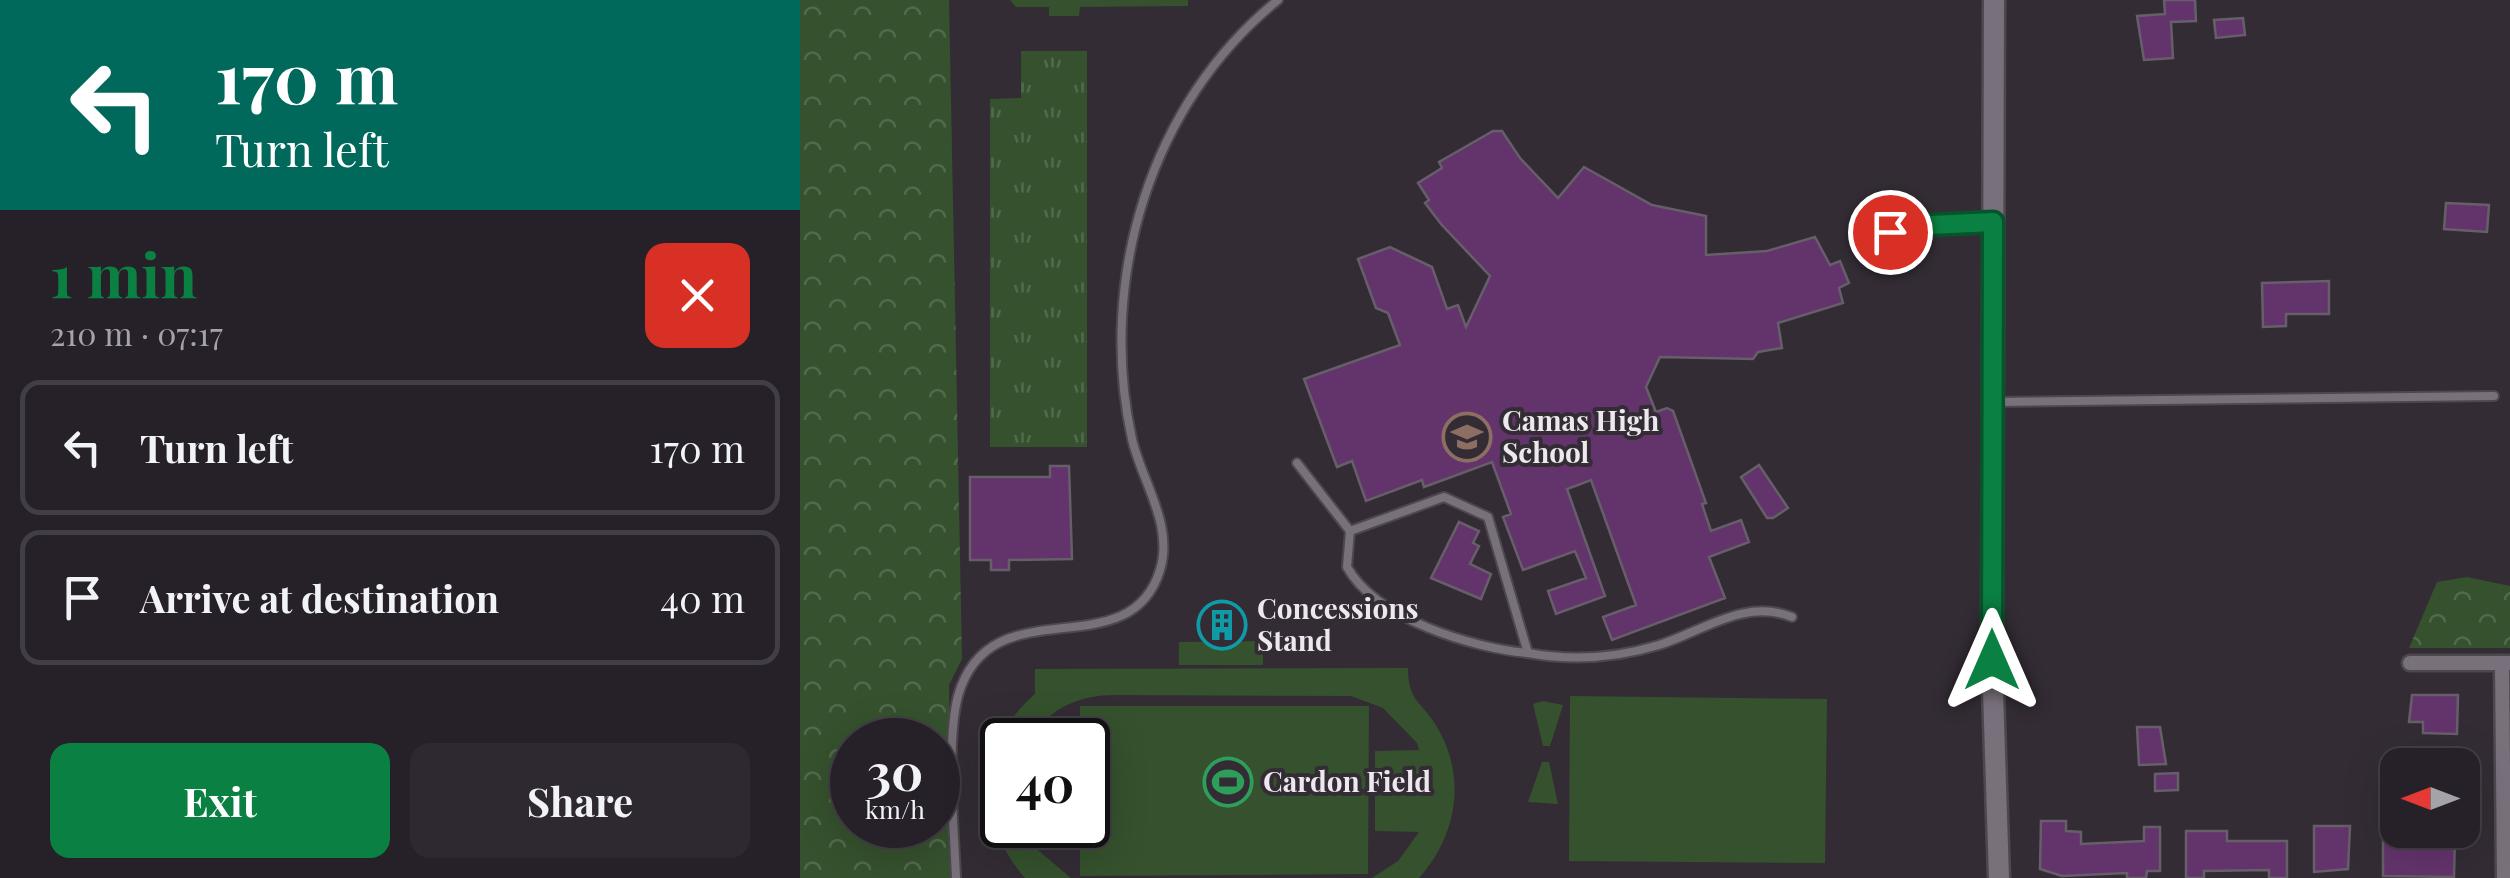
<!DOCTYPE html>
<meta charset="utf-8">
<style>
:root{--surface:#262128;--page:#2e2930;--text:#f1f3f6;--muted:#a4a3a8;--line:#423e45;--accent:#0b8043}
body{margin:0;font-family:"Playfair Display",serif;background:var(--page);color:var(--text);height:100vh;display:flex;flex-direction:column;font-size:38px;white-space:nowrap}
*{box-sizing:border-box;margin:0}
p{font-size:32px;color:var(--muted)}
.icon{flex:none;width:55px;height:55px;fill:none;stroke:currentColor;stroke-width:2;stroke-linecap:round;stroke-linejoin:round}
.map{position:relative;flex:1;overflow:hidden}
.details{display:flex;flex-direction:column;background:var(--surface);width:800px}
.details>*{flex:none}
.top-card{background:#00695c;color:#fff;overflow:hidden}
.needle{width:65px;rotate:270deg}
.fabs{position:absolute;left:1580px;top:748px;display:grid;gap:20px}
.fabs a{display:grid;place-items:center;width:100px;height:100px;border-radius:20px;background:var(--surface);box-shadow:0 10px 40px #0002,0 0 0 2px var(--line);font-size:50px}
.speed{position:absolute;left:30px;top:718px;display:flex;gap:20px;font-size:50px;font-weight:700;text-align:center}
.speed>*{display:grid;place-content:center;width:130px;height:130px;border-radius:50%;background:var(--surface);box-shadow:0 10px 40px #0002,0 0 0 2px var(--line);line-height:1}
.speed small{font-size:25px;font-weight:400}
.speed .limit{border:5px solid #111;border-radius:15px;background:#fff;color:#111}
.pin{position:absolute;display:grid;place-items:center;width:85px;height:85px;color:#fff;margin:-42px;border:5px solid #fff;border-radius:50%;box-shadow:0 2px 10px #0007}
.me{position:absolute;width:110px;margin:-55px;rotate:0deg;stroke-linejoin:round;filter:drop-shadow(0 0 8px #0008)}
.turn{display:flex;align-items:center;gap:35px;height:210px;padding:0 50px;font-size:45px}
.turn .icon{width:130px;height:130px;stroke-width:2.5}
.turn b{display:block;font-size:70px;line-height:85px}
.round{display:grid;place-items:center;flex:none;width:105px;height:105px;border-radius:20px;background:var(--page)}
.head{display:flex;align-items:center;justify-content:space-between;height:170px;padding:0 50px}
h1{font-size:60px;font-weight:700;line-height:75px;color:var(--accent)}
.action{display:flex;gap:20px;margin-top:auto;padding:20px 50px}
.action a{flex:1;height:115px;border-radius:20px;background:var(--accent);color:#fff;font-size:40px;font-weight:700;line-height:115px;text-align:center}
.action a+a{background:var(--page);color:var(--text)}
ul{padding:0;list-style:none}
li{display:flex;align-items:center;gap:30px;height:135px;margin:0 20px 15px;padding:0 30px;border:5px solid var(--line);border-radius:20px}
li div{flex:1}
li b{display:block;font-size:38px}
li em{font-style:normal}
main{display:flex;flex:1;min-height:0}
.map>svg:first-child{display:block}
</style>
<main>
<section class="details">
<div class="top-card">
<div class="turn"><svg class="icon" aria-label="left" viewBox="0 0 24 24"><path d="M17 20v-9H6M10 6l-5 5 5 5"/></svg><div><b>170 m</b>Turn left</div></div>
</div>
<div class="head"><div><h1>1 min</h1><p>210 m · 07:17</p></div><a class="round" style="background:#d93025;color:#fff"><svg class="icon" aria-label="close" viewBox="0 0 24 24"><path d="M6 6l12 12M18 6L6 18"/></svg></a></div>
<ul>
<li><svg class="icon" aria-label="left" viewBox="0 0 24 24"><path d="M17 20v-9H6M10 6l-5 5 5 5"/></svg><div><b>Turn left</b></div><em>170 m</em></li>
<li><svg class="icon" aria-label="arrive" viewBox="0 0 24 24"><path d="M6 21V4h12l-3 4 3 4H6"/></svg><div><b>Arrive at destination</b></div><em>40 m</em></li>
</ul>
<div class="action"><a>Exit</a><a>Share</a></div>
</section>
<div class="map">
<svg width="1710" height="878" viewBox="0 0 1710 878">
<defs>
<pattern id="forest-crowns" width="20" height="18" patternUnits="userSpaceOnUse" patternTransform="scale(2.5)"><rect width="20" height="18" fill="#35512d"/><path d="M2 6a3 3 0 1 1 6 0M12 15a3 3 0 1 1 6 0" fill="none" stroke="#526a4c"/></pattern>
<pattern id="park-tufts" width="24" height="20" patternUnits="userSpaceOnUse" patternTransform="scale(2.5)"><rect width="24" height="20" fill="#35512d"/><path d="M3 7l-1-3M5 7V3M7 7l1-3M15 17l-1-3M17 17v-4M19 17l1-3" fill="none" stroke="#526a4c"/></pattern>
</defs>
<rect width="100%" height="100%" fill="#332c35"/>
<!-- grass -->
<g fill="#35512d">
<path d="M210,0H388V6L280,7L279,16H249V7H216Z"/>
<path d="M463,641V665H379V642Z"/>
<path d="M608,668C608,702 621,700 637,727C667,777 657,836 619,878H572L598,861L619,832L575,831V751L619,750L617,743L583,708L551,696L314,695C282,695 254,706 234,733L239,740H202V825H249L233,846L271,878H225C176,823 177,743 235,694V669Z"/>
<path d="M770,696L1027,699L1025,863L769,861Z"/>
<path d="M743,701L763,705L750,746H743L733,704Z"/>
<path d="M280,706H569L568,874L280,876V825H288V740H280Z"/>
<path d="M742,762H749L758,804L728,802Z"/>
</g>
<!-- forest -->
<g fill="url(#forest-crowns)" fill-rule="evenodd">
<path d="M0,0H149L162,659L149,685L151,878H0ZM52,740H138V825H52Z"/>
<path d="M1667,577L1710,586V648H1609L1637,582Z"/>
</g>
<!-- park -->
<path fill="url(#park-tufts)" d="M221,51H287V447H190V99L221,98Z"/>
<!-- building -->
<g fill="#63346c" stroke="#665e68" stroke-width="2.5">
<path d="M1364,0H1395L1396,21L1371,22L1373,58L1344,60L1337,16L1365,14Z"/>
<path d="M1443,18L1445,35L1416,38L1414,20Z"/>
<path d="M693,131H702L720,158L758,198L784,167L852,205L906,216V255L967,251L1015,237L1030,265L1040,261L1049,283L1039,288L1043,303L978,323L982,348L958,352L953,359L860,357L846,387L856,412L867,408L873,411L906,503L902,504L911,531L941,520L949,542L909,557L925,598L812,640L803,617L836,605L791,480L767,489L805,596L756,614L748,591L786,578L775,551L723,570L703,517L711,514L692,462L624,487L622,480L566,501L552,461L537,467L504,379L600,345L588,313L576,308L558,259L590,247L632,267L647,309L658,305L666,327L690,276L641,224L625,203L629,200L618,183L642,168L639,162Z"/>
<path d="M1646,203L1689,205L1687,232L1644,229Z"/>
<path d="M1529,281V314H1486V326L1463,327L1462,283Z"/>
<path d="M959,465L988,508L973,518H967L941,477Z"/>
<path d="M250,466H269L272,559L209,560V570H191V560H170V477H250Z"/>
<path d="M659,522L679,531L673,543L679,546L670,564L691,574L681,599L631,578Z"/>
<path d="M409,611H435L436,637L407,635Z"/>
<path d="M1612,695H1658L1657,734L1623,733V722H1609Z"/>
<path d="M1337,727H1360L1366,764L1339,765Z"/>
<path d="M1378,773V790L1355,791V774Z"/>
<path d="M1241,821H1266V831L1281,832V844L1344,841V827H1360V871H1347L1346,878H1327V873L1262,876L1240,869Z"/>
<path d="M1514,826H1550L1548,869L1514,872Z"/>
<path d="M1386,831H1427V841H1487V878H1469V870L1404,871V878H1386Z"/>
<path d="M1583,831H1609V837H1655L1654,877L1583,876Z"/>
</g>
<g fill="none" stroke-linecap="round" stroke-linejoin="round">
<!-- lane casing -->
<g stroke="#4d474e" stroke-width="12">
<g id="lane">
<path d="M1090,232L1109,226L1189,223"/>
<path d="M1197,402L1694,396"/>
<path d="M497,463L550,531L644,497L688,517L728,653C673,648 576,619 547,567L550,531"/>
<path d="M728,653C771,661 816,658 859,645C903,631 945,598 992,617"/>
<path d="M156,878C154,828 146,742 158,696C190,583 329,671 360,570C374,525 342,482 332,439C297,281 350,103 478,0"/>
</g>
</g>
<!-- street casing -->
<g stroke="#4d474e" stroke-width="19">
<g id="street">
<path d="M1610,663H1709"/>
<path d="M1702,663L1704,878"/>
</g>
</g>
<!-- secondary casing -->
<g stroke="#4d474e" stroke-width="25">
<path id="secondary" d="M1194,0L1192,660L1199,878"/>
</g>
<!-- lane -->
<use href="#lane" stroke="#78707a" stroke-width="8"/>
<!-- street -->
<use href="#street" stroke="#78707a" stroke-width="14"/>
<!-- secondary -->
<use href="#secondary" stroke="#78707a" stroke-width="20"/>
</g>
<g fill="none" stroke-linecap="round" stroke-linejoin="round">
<!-- route casing -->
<g stroke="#07532c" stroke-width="25">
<path id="route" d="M1090,232L1109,226L1193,222L1192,660"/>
</g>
<!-- route -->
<use href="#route" stroke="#0b8043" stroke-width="18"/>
</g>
<!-- icons -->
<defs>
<g id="school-ring" transform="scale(2.5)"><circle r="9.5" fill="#332c35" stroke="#8d6e63" stroke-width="1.5"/><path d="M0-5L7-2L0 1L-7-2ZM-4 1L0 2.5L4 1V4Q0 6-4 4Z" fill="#8d6e63"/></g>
<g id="building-ring" transform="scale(2.5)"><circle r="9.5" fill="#332c35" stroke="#0f9aa8" stroke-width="1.5"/><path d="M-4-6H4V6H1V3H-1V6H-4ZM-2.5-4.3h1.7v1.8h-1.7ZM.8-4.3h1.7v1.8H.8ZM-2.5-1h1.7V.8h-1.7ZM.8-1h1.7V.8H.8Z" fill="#0f9aa8"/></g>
<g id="stadium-ring" transform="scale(2.5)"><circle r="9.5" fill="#332c35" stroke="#2e9e5b" stroke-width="1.5"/><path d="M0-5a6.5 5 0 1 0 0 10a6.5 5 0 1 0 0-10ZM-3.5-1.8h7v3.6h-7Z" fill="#2e9e5b"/></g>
</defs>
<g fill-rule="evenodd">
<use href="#school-ring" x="667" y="437"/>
<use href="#building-ring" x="422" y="625"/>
<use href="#stadium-ring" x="428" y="782"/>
</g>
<g text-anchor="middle" stroke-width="8" stroke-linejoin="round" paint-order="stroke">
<!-- poi labels -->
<g font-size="28" font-weight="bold" fill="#ece8ed" stroke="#332c35" text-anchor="start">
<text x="702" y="431">Camas High<tspan x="702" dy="32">School</tspan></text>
<text x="457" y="619">Concessions<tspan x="457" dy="32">Stand</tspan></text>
<text x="463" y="792">Cardon Field</text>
</g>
</g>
</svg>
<div class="fabs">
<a><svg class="needle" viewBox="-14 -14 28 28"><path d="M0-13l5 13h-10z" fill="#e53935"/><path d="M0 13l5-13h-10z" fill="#a4a3a8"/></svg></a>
</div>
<div class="speed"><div>30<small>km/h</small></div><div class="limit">40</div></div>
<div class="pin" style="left:1090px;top:232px;background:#d93025"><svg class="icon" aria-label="arrive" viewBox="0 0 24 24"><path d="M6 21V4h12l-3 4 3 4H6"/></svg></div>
<svg class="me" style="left:1192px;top:660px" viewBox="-20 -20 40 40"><path d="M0-17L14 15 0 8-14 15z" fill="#0b8043" stroke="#fff" stroke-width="4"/></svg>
</div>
</main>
